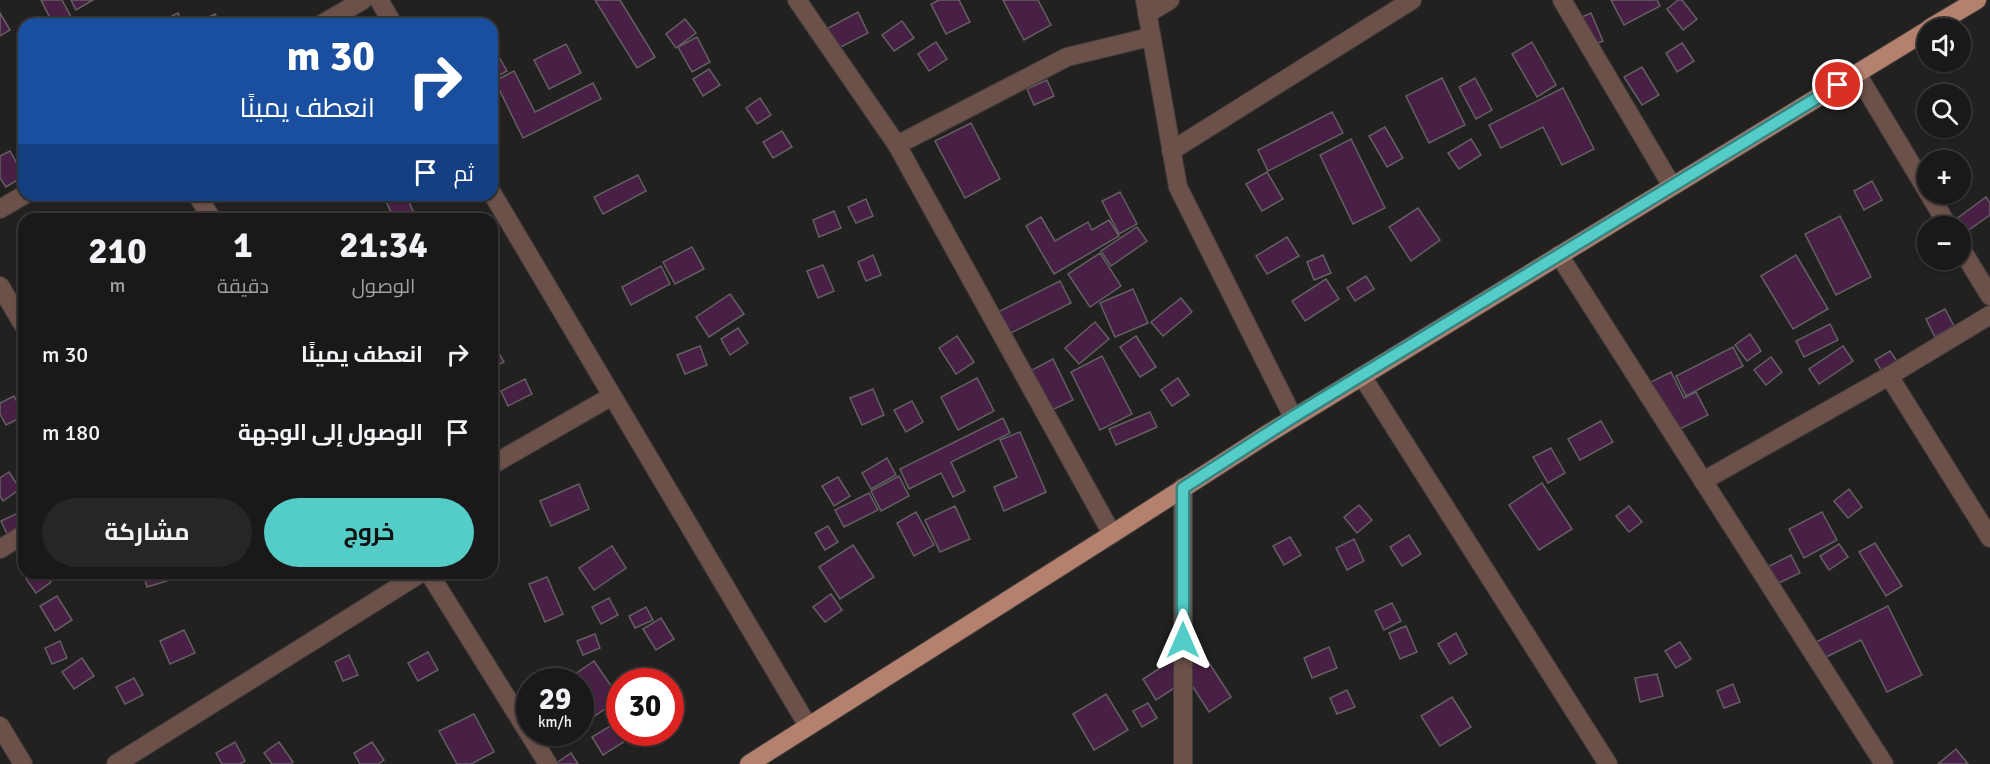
<!DOCTYPE html>
<html lang="ar">
<meta charset="utf-8">
<style>
:root{--surface:#1a1818;--page:#272525;--text:#f1f3f6;--muted:#9fa0a2;--line:#383737;--accent:#54cdc8}
body{margin:0;font-family:Signika,Cairo,sans-serif;background:var(--page);color:var(--text);direction:rtl;height:100vh;display:flex;flex-direction:column;font-size:22px;white-space:nowrap}
*{box-sizing:border-box;margin:0}
p{font-size:20px;color:var(--muted)}
.icon{flex:none;width:33px;height:33px;fill:none;stroke:currentColor;stroke-width:2;stroke-linecap:round;stroke-linejoin:round}
.map{position:relative;flex:1;overflow:hidden;direction:ltr}
.panel{position:absolute;left:18px;top:213px;width:480px;height:366px;display:flex;flex-direction:column;background:var(--surface);border-radius:18px;box-shadow:0 2px 4px #0004,0 0 0 2px var(--line);direction:rtl}
.panel>*{flex:none}
.guide{position:absolute;left:18px;top:18px;width:480px;height:183px;border-radius:18px;box-shadow:0 2px 4px #0004,0 0 0 2px var(--line);direction:rtl;background:#1a4fa0;color:#fff;overflow:hidden}
.fabs{position:absolute;left:1917px;top:18px;display:grid;gap:12px}
.fabs a{display:grid;place-items:center;width:54px;height:54px;border-radius:50%;background:var(--surface);box-shadow:0 2px 4px #0004,0 0 0 2px var(--line);font-size:30px}
.speed{position:absolute;left:516px;top:668px;display:flex;gap:12px;font-size:30px;font-weight:700;text-align:center}
.speed>*{display:grid;place-content:center;width:78px;height:78px;border-radius:50%;background:var(--surface);box-shadow:0 2px 4px #0004,0 0 0 2px var(--line);line-height:1}
.speed small{font-size:15px;font-weight:400}
.speed .limit{border:9px solid #d22;background:#fff;color:#111}
.pin{position:absolute;display:grid;place-items:center;width:51px;height:51px;color:#fff;margin:-26px;border:3px solid #fff;border-radius:50%;box-shadow:0 2px 6px #0007}
.me{position:absolute;width:66px;margin:-33px;rotate:0deg;stroke-linejoin:round;filter:drop-shadow(0 0 4px #0008)}
.turn{display:flex;align-items:center;gap:21px;height:126px;padding:0 24px;font-size:27px}
.turn .icon{width:78px;height:78px;stroke-width:2.5}
.turn b{display:block;font-size:42px;line-height:51px}
.then{display:flex;align-items:center;height:57px;padding:0 24px;background:#0003;gap:12px;font-size:22px}
.eta{display:flex;justify-content:space-evenly;align-items:center;height:102px;text-align:center}
.eta b{font-size:36px;font-weight:700;line-height:42px}
.cta{display:flex;gap:12px;margin-top:auto;padding:12px 24px}
.cta a{flex:1;height:69px;border-radius:36px;background:var(--accent);color:#111;font-size:24px;font-weight:700;line-height:69px;text-align:center}
.cta a+a{background:var(--page);color:var(--text)}
ul{padding:0;list-style:none}
li{display:flex;align-items:center;gap:18px;height:78px;padding:0 24px}
li div{flex:1}
li b{display:block;font-size:22px}
li em{font-style:normal}
.map>svg:first-child{display:block}
</style>
<div class="map">
<svg width="1990" height="764" viewBox="0 0 1990 764">
<rect width="100%" height="100%" fill="#232020"/>
<!-- building -->
<g fill="#482045" stroke="#626062" stroke-width="1.5">
<path d="M41,0H62L71,17L58,24H53Z"/>
<path d="M71,0H93L76,10Z"/>
<path d="M595,0H620L655,57L637,68Z"/>
<path d="M939,0H959L970,22L946,34L931,4Z"/>
<path d="M1003,0H1038L1051,25L1024,40Z"/>
<path d="M1611,0H1657L1660,6L1624,25Z"/>
<path d="M1678,0H1682L1697,19L1683,30L1667,9Z"/>
<path d="M858,12L868,33L831,52L821,32Z"/>
<path d="M0,13L10,30L0,36Z"/>
<path d="M178,13L183,24H161L160,22Z"/>
<path d="M1591,13L1603,41L1587,48L1575,20Z"/>
<path d="M215,14L220,24H194Z"/>
<path d="M48,17L52,24H34Z"/>
<path d="M685,19L696,33L676,48L666,34Z"/>
<path d="M902,21L914,38L894,51L882,35Z"/>
<path d="M697,37L710,62L692,72L678,47Z"/>
<path d="M936,42L947,59L929,71L918,54Z"/>
<path d="M1532,42L1556,85L1537,97L1512,54Z"/>
<path d="M1682,43L1694,61L1677,72L1666,53Z"/>
<path d="M566,44L581,73L549,89L534,60Z"/>
<path d="M499,57L507,71L492,79V61Z"/>
<path d="M1642,67L1659,95L1642,105L1624,77Z"/>
<path d="M709,69L720,85L703,96L693,79Z"/>
<path d="M514,71L535,112L593,83L601,99L523,138L495,81Z"/>
<path d="M1442,78L1465,125L1429,143L1406,96Z"/>
<path d="M1475,78L1492,110L1476,119L1459,87Z"/>
<path d="M1047,80L1054,96L1034,105L1027,89Z"/>
<path d="M1563,88L1594,149L1562,165L1543,127L1501,148L1489,125Z"/>
<path d="M760,98L771,115L757,124L746,108Z"/>
<path d="M1332,112L1343,133L1268,171L1258,150Z"/>
<path d="M971,123L1000,179L965,198L935,141Z"/>
<path d="M1385,127L1403,158L1387,167L1369,136Z"/>
<path d="M782,131L792,147L773,158L763,142Z"/>
<path d="M1351,139L1385,208L1353,224L1320,155Z"/>
<path d="M1471,139L1481,155L1459,169L1448,153Z"/>
<path d="M10,151L24,176L6,187L0,178V156Z"/>
<path d="M1267,172L1283,199L1262,211L1246,184Z"/>
<path d="M638,175L646,191L603,214L594,197Z"/>
<path d="M1872,181L1882,200L1864,210L1854,191Z"/>
<path d="M1120,192L1137,224L1119,234L1102,201Z"/>
<path d="M399,195H406L413,211L394,219L386,201Z"/>
<path d="M1986,197L1990,203V215L1960,236V226H1949L1948,225Z"/>
<path d="M866,199L873,216L856,223L848,207Z"/>
<path d="M1418,208L1440,240L1411,261L1389,227Z"/>
<path d="M834,211L841,228L819,237L813,220Z"/>
<path d="M1840,216L1871,277L1836,295L1805,234Z"/>
<path d="M1041,217L1055,241L1088,222L1092,230L1109,220L1119,236L1054,274L1026,226Z"/>
<path d="M1137,227L1147,241L1111,266L1101,251Z"/>
<path d="M1287,237L1299,256L1267,274L1256,256Z"/>
<path d="M692,247L704,269L675,284L663,262Z"/>
<path d="M1100,253L1121,286L1090,307L1068,274Z"/>
<path d="M873,255L881,275L866,281L858,262Z"/>
<path d="M1323,255L1331,273L1314,280L1307,262Z"/>
<path d="M1796,255L1828,309L1793,329L1761,276Z"/>
<path d="M823,265L834,291L818,298L807,271Z"/>
<path d="M661,266L670,284L631,305L622,287Z"/>
<path d="M1366,276L1374,289L1355,301L1347,288Z"/>
<path d="M1326,279L1339,299L1305,321L1292,301Z"/>
<path d="M1060,281L1071,303L1003,337L992,315Z"/>
<path d="M1133,289L1148,323L1115,337L1100,303Z"/>
<path d="M730,294L744,314L709,337L696,317Z"/>
<path d="M1181,298L1192,312L1163,336L1151,322Z"/>
<path d="M1945,309L1954,326L1935,337L1926,319Z"/>
<path d="M1095,322L1109,339L1079,364L1065,348Z"/>
<path d="M1830,324L1838,340L1804,357L1796,341Z"/>
<path d="M738,328L748,343L730,355L721,339Z"/>
<path d="M1750,334L1761,351L1747,361L1735,345Z"/>
<path d="M957,336L974,362L956,374L939,348Z"/>
<path d="M1136,336L1156,367L1140,377L1120,347Z"/>
<path d="M492,341L504,362L492,368Z"/>
<path d="M700,346L707,365L685,374L677,355Z"/>
<path d="M1843,346L1853,361L1819,384L1809,369Z"/>
<path d="M1733,347L1743,366L1686,396L1676,376Z"/>
<path d="M1890,351L1900,366L1884,375L1875,360Z"/>
<path d="M1102,356L1132,414L1100,430L1071,372Z"/>
<path d="M1771,357L1782,372L1766,385L1754,370Z"/>
<path d="M1053,359L1073,400L1048,412L1028,372Z"/>
<path d="M1671,372L1684,398L1696,392L1708,415L1668,435L1643,386Z"/>
<path d="M977,378L994,411L958,430L941,397Z"/>
<path d="M1178,378L1189,395L1172,406L1161,390Z"/>
<path d="M525,379L532,394L508,406L501,391Z"/>
<path d="M873,389L884,415L862,425L850,398Z"/>
<path d="M14,396L24,416L6,425L0,414V403Z"/>
<path d="M912,401L923,422L906,432L894,410Z"/>
<path d="M1150,412L1157,427L1116,445L1109,429Z"/>
<path d="M1003,418L1010,433L951,462L965,491L953,497L941,473L909,489L900,469Z"/>
<path d="M1601,421L1613,442L1580,460L1568,439Z"/>
<path d="M1020,432L1046,492L1004,511L994,487L1017,477L1000,440Z"/>
<path d="M1551,448L1565,473L1548,483L1533,457Z"/>
<path d="M887,458L896,475L871,489L862,473Z"/>
<path d="M9,472L20,489L3,501L0,496V478Z"/>
<path d="M899,476L909,496L881,511L871,491Z"/>
<path d="M838,477L850,496L834,506L822,486Z"/>
<path d="M1542,483L1572,529L1539,550L1509,505Z"/>
<path d="M579,484L589,509L551,526L540,501Z"/>
<path d="M1849,489L1862,507L1848,518L1834,501Z"/>
<path d="M869,493L878,510L844,527L835,510Z"/>
<path d="M1359,505L1372,520L1357,533L1344,517Z"/>
<path d="M955,506L970,539L940,552L925,520Z"/>
<path d="M1629,506L1642,522L1629,532L1616,516Z"/>
<path d="M916,512L934,545L914,556L897,523Z"/>
<path d="M1822,512L1837,540L1804,558L1789,529Z"/>
<path d="M18,513L24,525V531L9,538L1,521Z"/>
<path d="M828,526L838,542L825,550L815,533Z"/>
<path d="M1409,535L1421,554L1402,566L1390,547Z"/>
<path d="M1290,537L1301,555L1284,565L1273,546Z"/>
<path d="M1354,539L1364,561L1347,570L1336,548Z"/>
<path d="M1875,543L1902,586L1886,596L1859,552Z"/>
<path d="M1839,544L1848,557L1829,570L1820,556Z"/>
<path d="M853,545L874,577L840,599L819,567Z"/>
<path d="M612,546L626,568L594,590L579,568Z"/>
<path d="M1791,555L1800,573L1768,588L1760,571Z"/>
<path d="M35,573H45L51,582L36,593L26,579Z"/>
<path d="M143,573H168L170,580L147,587Z"/>
<path d="M547,577L563,614L545,622L529,584Z"/>
<path d="M831,594L842,610L825,622L813,607Z"/>
<path d="M57,596L72,620L55,631L40,606Z"/>
<path d="M609,598L618,615L601,624L592,607Z"/>
<path d="M1392,603L1401,621L1384,630L1375,611Z"/>
<path d="M1888,606L1922,675L1887,692L1861,640L1816,662L1808,646Z"/>
<path d="M646,607L653,620L635,628L629,616Z"/>
<path d="M661,618L674,639L656,650L643,629Z"/>
<path d="M1406,626L1417,652L1400,659L1389,633Z"/>
<path d="M184,630L195,653L170,664L160,641Z"/>
<path d="M1456,633L1467,654L1450,664L1438,644Z"/>
<path d="M595,634L600,648L583,655L577,641Z"/>
<path d="M60,641L67,658L52,664L45,648Z"/>
<path d="M1680,642L1691,659L1676,668L1665,651Z"/>
<path d="M1197,644L1231,697L1209,712L1188,679L1156,700L1143,679Z"/>
<path d="M1329,647L1337,668L1312,678L1304,658Z"/>
<path d="M428,652L438,670L418,681L408,663Z"/>
<path d="M349,655L358,675L343,681L335,662Z"/>
<path d="M82,658L94,676L74,689L62,672Z"/>
<path d="M594,661L620,699L584,723L580,717V681H565Z"/>
<path d="M1657,674L1663,696L1640,702L1635,678Z"/>
<path d="M134,678L143,695L125,704L116,687Z"/>
<path d="M1733,684L1740,702L1724,708L1717,691Z"/>
<path d="M1347,690L1355,707L1337,714L1330,698Z"/>
<path d="M1106,694L1128,730L1094,750L1073,714Z"/>
<path d="M1452,697L1471,727L1440,746L1421,716Z"/>
<path d="M1148,703L1157,718L1142,727L1133,711Z"/>
<path d="M474,714L494,752L471,764H457L439,731Z"/>
<path d="M620,720V732H634L635,735L603,755L592,737Z"/>
<path d="M235,742L245,761L240,764H222L216,753Z"/>
<path d="M279,742L293,762L290,764H272L264,753Z"/>
<path d="M372,742L384,760L378,764H360L354,753Z"/>
<path d="M1956,749L1968,764H1938Z"/>
<path d="M571,753L578,764H555Z"/>
</g>
<g fill="none" stroke-linecap="round" stroke-linejoin="round">
<!-- minor casing -->
<g stroke="#403d3d" stroke-width="20">
<g id="minor">
<path d="M379,0L393,24"/>
<path d="M797,0L897,145L1067,57L1150,37"/>
<path d="M1145,0L1178,187L1293,417"/>
<path d="M1562,0L1672,186"/>
<path d="M1147,14L1170,0"/>
<path d="M322,24L363,0"/>
<path d="M1857,74L1928,192"/>
<path d="M897,145L1112,534"/>
<path d="M1171,151L1412,0"/>
<path d="M492,193L808,726"/>
<path d="M1929,194L1948,226"/>
<path d="M197,195L212,219"/>
<path d="M0,209L24,195"/>
<path d="M1960,247L1990,296"/>
<path d="M1559,255L1884,764"/>
<path d="M0,286L24,326"/>
<path d="M1362,376L1608,764"/>
<path d="M1889,376L1990,538"/>
<path d="M492,465L612,396"/>
<path d="M1703,481L1889,376L1990,315"/>
<path d="M1183,487V764"/>
<path d="M0,549L24,534"/>
<path d="M429,573L548,764"/>
<path d="M0,726L23,764"/>
<path d="M116,764L421,573"/>
</g>
</g>
<!-- primary casing -->
<g stroke="#403d3d" stroke-width="20">
<g id="primary">
<path d="M1930,28L1977,0"/>
<path d="M749,764L1112,534L1266,435L1928,30"/>
</g>
</g>
<!-- minor -->
<use href="#minor" stroke="#6b5149" stroke-width="18"/>
<!-- primary -->
<use href="#primary" stroke="#b5816f" stroke-width="18"/>
</g>
<g fill="none" stroke-linecap="round" stroke-linejoin="round">
<!-- route casing -->
<g stroke="#378582" stroke-width="15">
<path id="route" d="M1183,640V488L1293,417L1838,85"/>
</g>
<!-- route -->
<use href="#route" stroke="#54cdc8" stroke-width="10"/>
</g>
</svg>
<div class="fabs">
<a><svg class="icon" aria-label="sound" viewBox="0 0 24 24"><path d="M4 9h4l5-4v14l-5-4H4zM17 9q2 3 0 6"/></svg></a>
<a><svg class="icon" aria-label="search" viewBox="0 0 24 24"><circle cx="10" cy="10" r="6"/><path d="M15 15l6 6"/></svg></a>
<a>+</a>
<a>−</a>
</div>
<div class="speed"><div>29<small>km/h</small></div><div class="limit">30</div></div>
<div class="pin" style="left:1838px;top:85px;background:#d93025"><svg class="icon" aria-label="arrive" viewBox="0 0 24 24"><path d="M6 21V4h12l-3 4 3 4H6"/></svg></div>
<svg class="me" style="left:1183px;top:640px" viewBox="-20 -20 40 40"><path d="M0-17L14 15 0 8-14 15z" fill="#54cdc8" stroke="#fff" stroke-width="4"/></svg>
<div class="guide">
<div class="turn"><svg class="icon" aria-label="right" viewBox="0 0 24 24"><path d="M7 20v-9h11M14 6l5 5-5 5"/></svg><div><b>30 m</b>انعطف يمينًا</div></div>
<div class="then">ثم<svg class="icon" aria-label="arrive" viewBox="0 0 24 24"><path d="M6 21V4h12l-3 4 3 4H6"/></svg></div>
</div>
<section class="panel">
<div class="eta">
<div><b>21:34</b><p>الوصول</p></div>
<div><b>1</b><p>دقيقة</p></div>
<div><b>210</b><p>m</p></div>
</div>
<ul>
<li><svg class="icon" aria-label="right" viewBox="0 0 24 24"><path d="M7 20v-9h11M14 6l5 5-5 5"/></svg><div><b>انعطف يمينًا</b></div><em>30 m</em></li>
<li><svg class="icon" aria-label="arrive" viewBox="0 0 24 24"><path d="M6 21V4h12l-3 4 3 4H6"/></svg><div><b>الوصول إلى الوجهة</b></div><em>180 m</em></li>
</ul>
<div class="cta"><a>خروج</a><a>مشاركة</a></div>
</section>
</div>
